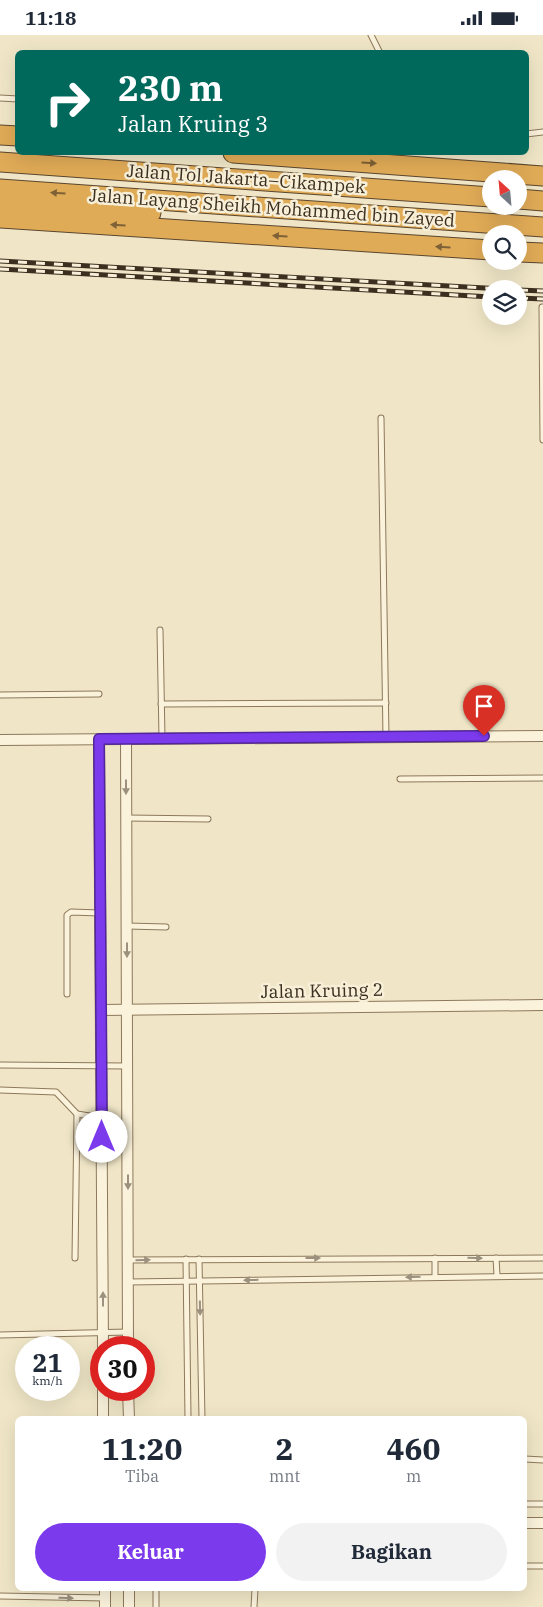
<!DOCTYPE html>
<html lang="id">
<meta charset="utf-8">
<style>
:root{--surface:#fff;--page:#f2f2f3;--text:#1f2937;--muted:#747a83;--accent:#7c3aed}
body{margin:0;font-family:"IBM Plex Serif",serif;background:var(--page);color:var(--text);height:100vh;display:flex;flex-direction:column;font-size:19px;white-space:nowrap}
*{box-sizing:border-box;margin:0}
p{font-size:16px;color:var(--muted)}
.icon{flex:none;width:28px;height:28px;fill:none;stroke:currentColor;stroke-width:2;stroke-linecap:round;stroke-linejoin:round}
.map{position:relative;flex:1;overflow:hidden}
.drawer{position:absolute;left:15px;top:1381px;width:512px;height:175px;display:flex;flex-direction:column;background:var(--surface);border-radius:8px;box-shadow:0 5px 20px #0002}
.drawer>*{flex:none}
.hud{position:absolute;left:15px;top:15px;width:514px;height:105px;border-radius:8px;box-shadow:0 5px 20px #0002;background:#00695c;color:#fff;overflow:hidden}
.needle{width:32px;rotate:334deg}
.tools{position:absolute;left:482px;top:135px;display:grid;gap:10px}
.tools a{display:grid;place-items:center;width:45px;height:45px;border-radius:50%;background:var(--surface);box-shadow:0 5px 20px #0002;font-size:25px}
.speed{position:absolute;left:15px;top:1301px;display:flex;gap:10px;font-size:25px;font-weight:700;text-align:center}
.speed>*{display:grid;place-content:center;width:65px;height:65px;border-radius:50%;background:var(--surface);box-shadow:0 5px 20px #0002;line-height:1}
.speed small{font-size:12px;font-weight:400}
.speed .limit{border:8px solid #d22;background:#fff;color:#111}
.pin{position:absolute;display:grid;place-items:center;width:42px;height:42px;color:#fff;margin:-51px -21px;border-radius:50% 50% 50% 0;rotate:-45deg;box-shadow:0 0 5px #0007}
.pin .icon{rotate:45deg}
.me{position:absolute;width:55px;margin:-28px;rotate:0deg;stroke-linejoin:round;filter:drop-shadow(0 0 4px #0008)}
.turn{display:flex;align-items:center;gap:18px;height:105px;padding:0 20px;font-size:22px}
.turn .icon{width:65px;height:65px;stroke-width:2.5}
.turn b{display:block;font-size:35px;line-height:42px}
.eta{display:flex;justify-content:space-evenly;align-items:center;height:85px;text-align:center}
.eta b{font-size:30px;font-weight:700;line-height:35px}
.button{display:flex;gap:10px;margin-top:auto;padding:10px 20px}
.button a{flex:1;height:58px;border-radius:30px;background:var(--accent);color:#fff;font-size:20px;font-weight:700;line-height:58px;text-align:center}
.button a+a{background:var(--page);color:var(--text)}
.status{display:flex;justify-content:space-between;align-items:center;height:35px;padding:0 25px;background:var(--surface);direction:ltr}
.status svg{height:14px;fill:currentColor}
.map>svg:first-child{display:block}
</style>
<div class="status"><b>11:18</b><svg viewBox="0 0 49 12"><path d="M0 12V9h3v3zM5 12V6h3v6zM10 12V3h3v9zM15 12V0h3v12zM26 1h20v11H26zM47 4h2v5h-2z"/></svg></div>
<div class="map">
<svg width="543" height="1572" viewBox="0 0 543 1572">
<rect width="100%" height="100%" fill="#f0e6c7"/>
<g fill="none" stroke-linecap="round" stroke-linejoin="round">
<!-- lane casing -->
<g stroke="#8d785b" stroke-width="7">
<g id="lane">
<path d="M371,0L380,18"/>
<path d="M0,63L18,64"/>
<path d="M526,99L543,97"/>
<path d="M542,272L543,405"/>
<path d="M381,383L386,702"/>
<path d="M160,595L162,703"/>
<path d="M0,660L99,659"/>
<path d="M161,669L386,668"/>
<path d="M400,744L543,743"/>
<path d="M126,783L208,784"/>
<path d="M127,891L166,892"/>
<path d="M67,959V880L71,877L100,878"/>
<path d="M0,1030L127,1031"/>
<path d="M0,1055L56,1057L77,1079L102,1083"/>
<path d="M75,1223L77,1079"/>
<path d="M435,1223V1242"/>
<path d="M496,1223L497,1240"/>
<path d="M186,1224L188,1384"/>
<path d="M199,1224L202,1384"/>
<path d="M128,1225L543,1223"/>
<path d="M128,1247L543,1241"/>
<path d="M0,1300L128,1297"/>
<path d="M525,1424L543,1425"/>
<path d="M525,1469H543"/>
<path d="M525,1531H543"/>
<path d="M0,1561L105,1563"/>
<path d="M156,1572V1554"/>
<path d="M254,1572L255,1554"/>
</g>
</g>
<!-- street casing -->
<g stroke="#8d785b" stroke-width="12">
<g id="street">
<path d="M99,704L103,1312"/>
<path d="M126,704L128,1312"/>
<path d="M0,705L543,701"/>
<path d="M101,975L543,970"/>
<path d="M103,1355V1384"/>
<path d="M128,1355L129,1384"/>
<path d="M525,1488H543"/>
<path d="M105,1554V1572"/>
<path d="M129,1554V1572"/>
</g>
</g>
<!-- highway casing -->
<g stroke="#5b462f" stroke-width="21">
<g id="highway">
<path d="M0,100L18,101"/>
<path d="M233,118L543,141"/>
<path d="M0,127L491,162"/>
<path d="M0,154L543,192"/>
<path d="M519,164L543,166"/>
<path d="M0,167L151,178"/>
<path d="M0,183L491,215"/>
<path d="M519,217L543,218"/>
</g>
</g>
<!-- lane -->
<use href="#lane" stroke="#faf2db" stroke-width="5"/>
<!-- street -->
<use href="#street" stroke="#faf2db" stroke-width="10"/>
<!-- highway -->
<use href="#highway" stroke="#e0ab57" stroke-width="19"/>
<!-- rail casing -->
<g stroke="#3d2f20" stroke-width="5">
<g id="rail">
<path d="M0,226L503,254"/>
<path d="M0,234L491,262"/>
<path d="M519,255L543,256"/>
<path d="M519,263L543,264"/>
</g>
</g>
<!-- rail -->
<use href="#rail" stroke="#f7efd7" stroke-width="3" stroke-dasharray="9" stroke-linecap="butt"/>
</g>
<!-- one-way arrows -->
<defs><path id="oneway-solid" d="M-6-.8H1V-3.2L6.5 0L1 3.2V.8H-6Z" transform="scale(1.25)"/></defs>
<g fill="#7e6136">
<use href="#oneway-solid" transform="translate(369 128) rotate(4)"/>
<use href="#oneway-solid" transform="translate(58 158) rotate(-176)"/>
<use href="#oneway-solid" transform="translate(118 190) rotate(-176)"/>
<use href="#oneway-solid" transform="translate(280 201) rotate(-176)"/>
<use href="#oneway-solid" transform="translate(443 212) rotate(-176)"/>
</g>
<g fill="#9c907e">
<use href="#oneway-solid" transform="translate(126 752) rotate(90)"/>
<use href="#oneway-solid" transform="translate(127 915) rotate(90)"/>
<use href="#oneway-solid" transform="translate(128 1147) rotate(90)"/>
<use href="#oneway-solid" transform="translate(313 1223)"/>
<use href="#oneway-solid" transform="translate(475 1223) rotate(1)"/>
<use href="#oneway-solid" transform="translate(143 1225) rotate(-2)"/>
<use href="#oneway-solid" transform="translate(413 1242) rotate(179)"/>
<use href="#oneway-solid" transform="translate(251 1245) rotate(179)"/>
<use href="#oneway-solid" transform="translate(103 1264) rotate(-90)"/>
<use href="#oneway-solid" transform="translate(200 1273) rotate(89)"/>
<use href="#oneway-solid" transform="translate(66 1563) rotate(2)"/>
</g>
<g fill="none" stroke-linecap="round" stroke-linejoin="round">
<!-- route casing -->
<g stroke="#51269a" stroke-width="12">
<path id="route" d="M102,1102L99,704L484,701"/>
</g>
<!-- route -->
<use href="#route" stroke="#7c3aed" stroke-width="9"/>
</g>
<g text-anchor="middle" stroke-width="5" stroke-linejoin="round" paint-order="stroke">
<!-- street labels -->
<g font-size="18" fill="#3d2f20" stroke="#f7efd7">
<text transform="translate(246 144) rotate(4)" y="6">Jalan Tol Jakarta–Cikampek</text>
<text transform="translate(272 173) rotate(4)" y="6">Jalan Layang Sheikh Mohammed bin Zayed</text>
<text transform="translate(322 956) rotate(-1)" y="6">Jalan Kruing 2</text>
</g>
</g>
</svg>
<div class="tools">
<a><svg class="needle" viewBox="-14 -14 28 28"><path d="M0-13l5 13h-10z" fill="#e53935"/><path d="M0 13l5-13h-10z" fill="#747a83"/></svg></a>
<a><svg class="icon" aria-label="search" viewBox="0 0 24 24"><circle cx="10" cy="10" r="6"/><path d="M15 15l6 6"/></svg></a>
<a><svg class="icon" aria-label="layers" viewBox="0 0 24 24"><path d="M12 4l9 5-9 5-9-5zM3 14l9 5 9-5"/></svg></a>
</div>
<div class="speed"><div>21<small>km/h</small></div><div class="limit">30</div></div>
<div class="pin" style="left:484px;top:701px;background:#d93025"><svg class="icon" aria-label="arrive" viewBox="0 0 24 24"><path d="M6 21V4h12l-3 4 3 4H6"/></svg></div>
<svg class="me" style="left:102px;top:1102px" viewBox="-20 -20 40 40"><circle r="19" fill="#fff"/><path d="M0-13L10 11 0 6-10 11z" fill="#7c3aed"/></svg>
<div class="hud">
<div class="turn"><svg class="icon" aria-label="right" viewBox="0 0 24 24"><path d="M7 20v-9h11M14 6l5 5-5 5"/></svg><div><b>230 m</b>Jalan Kruing 3</div></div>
</div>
<section class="drawer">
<div class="eta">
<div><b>11:20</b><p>Tiba</p></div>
<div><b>2</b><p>mnt</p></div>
<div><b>460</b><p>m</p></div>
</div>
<div class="button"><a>Keluar</a><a>Bagikan</a></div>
</section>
</div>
